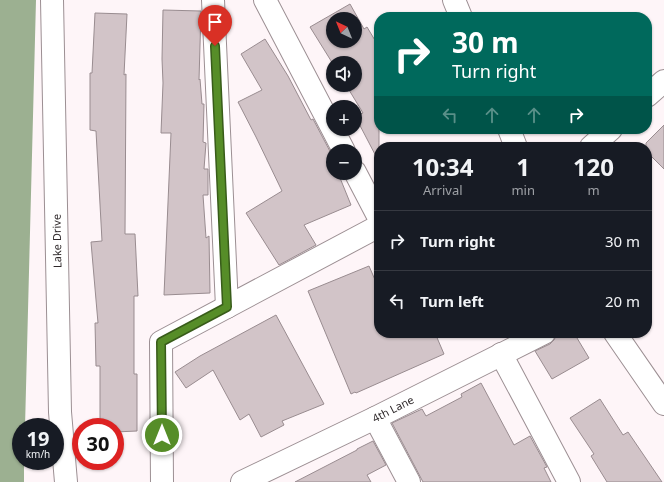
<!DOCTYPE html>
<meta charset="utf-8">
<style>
:root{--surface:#171b24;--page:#20242c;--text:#f1f3f6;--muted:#9ea1a6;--line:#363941}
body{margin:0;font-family:"Noto Sans",sans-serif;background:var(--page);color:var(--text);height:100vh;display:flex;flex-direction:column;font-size:15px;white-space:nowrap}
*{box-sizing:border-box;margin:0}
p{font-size:13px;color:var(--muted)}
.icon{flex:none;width:22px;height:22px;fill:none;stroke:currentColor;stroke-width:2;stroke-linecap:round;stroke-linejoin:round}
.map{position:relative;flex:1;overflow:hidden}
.drawer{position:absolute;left:374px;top:142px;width:278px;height:196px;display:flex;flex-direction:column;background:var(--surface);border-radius:16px;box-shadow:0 1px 3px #0004}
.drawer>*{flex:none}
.guide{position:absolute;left:374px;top:12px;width:278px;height:122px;border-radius:16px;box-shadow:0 1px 3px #0004;background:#00695c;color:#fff;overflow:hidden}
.needle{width:26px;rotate:317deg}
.buttons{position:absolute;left:326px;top:12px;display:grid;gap:8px}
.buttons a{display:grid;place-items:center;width:36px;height:36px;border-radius:50%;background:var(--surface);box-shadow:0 1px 3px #0004;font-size:20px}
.speed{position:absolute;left:12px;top:418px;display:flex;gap:8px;font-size:20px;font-weight:700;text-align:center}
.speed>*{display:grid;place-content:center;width:52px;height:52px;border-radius:50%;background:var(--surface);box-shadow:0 1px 3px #0004;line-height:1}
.speed small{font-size:10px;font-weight:400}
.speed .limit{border:6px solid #d22;background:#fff;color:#111}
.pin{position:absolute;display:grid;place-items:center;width:34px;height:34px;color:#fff;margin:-41px -17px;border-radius:50% 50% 50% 0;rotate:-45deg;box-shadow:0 0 4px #0007}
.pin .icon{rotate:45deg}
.me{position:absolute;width:44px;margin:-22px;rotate:0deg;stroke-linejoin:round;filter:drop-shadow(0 0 3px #0008)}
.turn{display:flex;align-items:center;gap:14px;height:84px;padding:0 12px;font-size:18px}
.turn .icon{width:52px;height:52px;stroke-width:2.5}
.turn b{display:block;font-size:28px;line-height:34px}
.lanes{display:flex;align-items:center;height:38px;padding:0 12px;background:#0003;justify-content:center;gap:20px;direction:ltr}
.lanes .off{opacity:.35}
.eta{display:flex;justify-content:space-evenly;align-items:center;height:68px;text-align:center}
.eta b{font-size:24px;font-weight:700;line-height:28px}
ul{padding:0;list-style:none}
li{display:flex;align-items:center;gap:12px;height:60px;padding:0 12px;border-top:1px solid var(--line)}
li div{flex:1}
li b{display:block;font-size:15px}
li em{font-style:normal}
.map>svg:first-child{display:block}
</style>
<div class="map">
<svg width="664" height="482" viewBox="0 0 664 482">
<rect width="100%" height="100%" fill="#fef5f8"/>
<!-- water -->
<path fill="#9cb091" d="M0,0H36L25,427H21V461H24V482H0Z"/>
<!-- building -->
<g fill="#d2c4c8" stroke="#998c90" fill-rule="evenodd">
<path d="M350,4L364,29L367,27L379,47V162L355,116L363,113L346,85H355V63H333V64L310,27ZM333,19H355V41H333Z"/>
<path d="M163,10L201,11L199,80L200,79L202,104H204L203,142L206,143L204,169H208V195H203L206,238L209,236L210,293L164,295L171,133H161L163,83L162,59Z"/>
<path d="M95,13L127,14L124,75L126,74L125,234H135L138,296H134V374H137V431L115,432V427H100V366H96L95,323H98L91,242L102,241L96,131L90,130V73H92Z"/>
<path d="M265,39L288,76L311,120L313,119L333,157V173H338L351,205L304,225L316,245L279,265L246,213L282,191L256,137L238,102L262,90L241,54Z"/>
<path d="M664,125V169L647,152V147H646V143Z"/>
<path d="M369,266L379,289V333H435L444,354L356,393L355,392L351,394L308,291Z"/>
<path d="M276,315L324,404L282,421L284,425L261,437L249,414L240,420L213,370L186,388L175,372L200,356Z"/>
<path d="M561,333H574L589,358L552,379L535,351L550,344L554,340L556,336Z"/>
<path d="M481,383L514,445L530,436L547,467L544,468L551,482H423L392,423L422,409L426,416L462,397L461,394Z"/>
<path d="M600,399L623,435L628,432L662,482H607L591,456L594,454L570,418Z"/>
<path d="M373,441L386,465L367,475L371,482H295L357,450V449Z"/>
</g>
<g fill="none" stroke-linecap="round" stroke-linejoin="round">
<!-- minor casing -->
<g stroke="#9c8f93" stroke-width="24">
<g id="minor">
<path d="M52,0L60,412L66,482"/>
<path d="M213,0L227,307"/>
<path d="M265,0L344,151"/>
<path d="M454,0L461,17"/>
<path d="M647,96L664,81"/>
<path d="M509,129L516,147"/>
<path d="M591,147L611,129"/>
<path d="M355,172L379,218"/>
<path d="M615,333L664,404"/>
<path d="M501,354L569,482"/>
<path d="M375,418L409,482"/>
<path d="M162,482L161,342L379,226"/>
<path d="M242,482L375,418L544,333"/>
</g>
</g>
<!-- minor -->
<use href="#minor" stroke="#fff" stroke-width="22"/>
</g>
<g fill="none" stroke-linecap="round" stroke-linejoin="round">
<!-- route casing -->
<g stroke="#385c1a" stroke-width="10">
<path id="route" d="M162,435L161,342L227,307L215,46"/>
</g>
<!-- route -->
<use href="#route" stroke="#568d28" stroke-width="7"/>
</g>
<g text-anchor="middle" stroke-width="4" stroke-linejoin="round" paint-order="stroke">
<!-- street labels -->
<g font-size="11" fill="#2e282a" stroke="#fff">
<text transform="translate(57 241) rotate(-91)" y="4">Lake Drive</text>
<text transform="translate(393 409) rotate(-27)" y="4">4th Lane</text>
</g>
</g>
</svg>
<div class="buttons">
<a><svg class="needle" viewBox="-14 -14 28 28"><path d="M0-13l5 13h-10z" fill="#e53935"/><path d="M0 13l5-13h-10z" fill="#9ea1a6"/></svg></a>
<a><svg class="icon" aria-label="sound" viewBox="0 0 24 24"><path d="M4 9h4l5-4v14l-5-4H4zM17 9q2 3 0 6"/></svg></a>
<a>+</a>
<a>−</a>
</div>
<div class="speed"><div>19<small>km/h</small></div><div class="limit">30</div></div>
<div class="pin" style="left:215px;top:46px;background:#d93025"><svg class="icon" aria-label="arrive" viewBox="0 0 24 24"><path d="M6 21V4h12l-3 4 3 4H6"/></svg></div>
<svg class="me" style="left:162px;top:435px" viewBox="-20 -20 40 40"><circle r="17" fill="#568d28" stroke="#fff" stroke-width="3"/><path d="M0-11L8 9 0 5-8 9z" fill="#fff"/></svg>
<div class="guide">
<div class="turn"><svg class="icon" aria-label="right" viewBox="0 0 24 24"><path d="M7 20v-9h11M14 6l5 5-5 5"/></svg><div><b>30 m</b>Turn right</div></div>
<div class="lanes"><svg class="icon off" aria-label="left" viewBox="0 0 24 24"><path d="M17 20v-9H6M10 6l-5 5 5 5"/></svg><svg class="icon off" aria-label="ahead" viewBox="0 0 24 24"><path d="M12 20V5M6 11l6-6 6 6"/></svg><svg class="icon off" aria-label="ahead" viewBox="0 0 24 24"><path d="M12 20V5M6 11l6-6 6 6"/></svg><svg class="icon" aria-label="right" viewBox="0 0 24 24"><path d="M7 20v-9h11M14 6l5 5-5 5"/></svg></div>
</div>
<section class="drawer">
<div class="eta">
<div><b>10:34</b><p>Arrival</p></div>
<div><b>1</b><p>min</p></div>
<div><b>120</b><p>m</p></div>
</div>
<ul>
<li><svg class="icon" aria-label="right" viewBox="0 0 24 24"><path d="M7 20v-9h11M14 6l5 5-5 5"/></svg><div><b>Turn right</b></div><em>30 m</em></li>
<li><svg class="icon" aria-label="left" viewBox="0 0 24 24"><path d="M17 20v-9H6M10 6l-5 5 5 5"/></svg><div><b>Turn left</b></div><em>20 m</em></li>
</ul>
</section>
</div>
